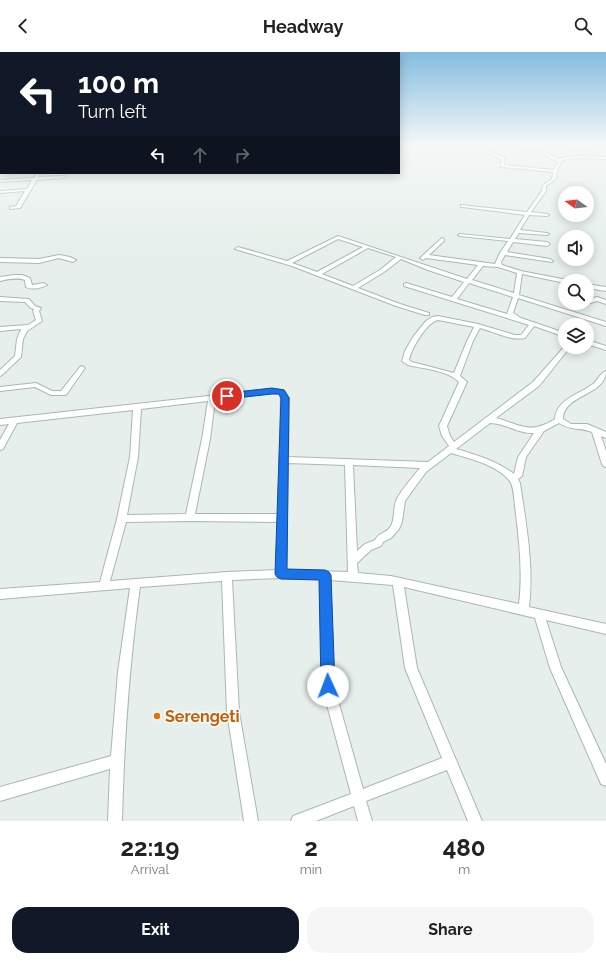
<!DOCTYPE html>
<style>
:root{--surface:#fff;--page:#f6f6f6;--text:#222;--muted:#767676;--accent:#111827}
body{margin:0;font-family:Raleway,sans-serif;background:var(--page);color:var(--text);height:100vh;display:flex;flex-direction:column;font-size:15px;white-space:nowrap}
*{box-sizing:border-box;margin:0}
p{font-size:13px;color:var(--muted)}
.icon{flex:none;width:22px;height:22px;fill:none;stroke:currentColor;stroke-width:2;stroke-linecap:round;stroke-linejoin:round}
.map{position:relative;height:769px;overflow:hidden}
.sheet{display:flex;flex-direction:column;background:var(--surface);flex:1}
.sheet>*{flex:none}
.guide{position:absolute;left:0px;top:0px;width:400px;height:122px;box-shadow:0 2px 10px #0003;background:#111827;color:#fff;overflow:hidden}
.needle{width:26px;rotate:284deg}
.fabs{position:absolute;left:558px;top:134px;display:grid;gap:8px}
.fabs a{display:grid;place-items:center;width:36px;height:36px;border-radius:50%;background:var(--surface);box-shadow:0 2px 10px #0003;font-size:20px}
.pin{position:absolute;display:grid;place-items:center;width:34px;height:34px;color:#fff;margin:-17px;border:2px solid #fff;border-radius:50%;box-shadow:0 1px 4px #0007}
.me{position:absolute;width:44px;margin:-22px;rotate:358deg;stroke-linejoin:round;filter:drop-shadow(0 0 3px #0008)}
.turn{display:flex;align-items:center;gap:14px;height:84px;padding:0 12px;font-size:18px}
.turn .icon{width:52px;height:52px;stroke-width:2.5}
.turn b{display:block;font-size:28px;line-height:34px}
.lanes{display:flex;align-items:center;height:38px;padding:0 12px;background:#0003;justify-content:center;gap:20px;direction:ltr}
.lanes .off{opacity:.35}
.eta{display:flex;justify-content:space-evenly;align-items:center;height:68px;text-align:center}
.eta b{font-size:24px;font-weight:700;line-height:28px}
.action{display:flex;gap:8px;margin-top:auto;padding:8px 12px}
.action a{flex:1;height:46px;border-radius:16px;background:var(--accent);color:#fff;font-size:16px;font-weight:700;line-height:46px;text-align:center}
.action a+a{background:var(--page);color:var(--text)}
header{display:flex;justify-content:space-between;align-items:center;height:52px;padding:0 12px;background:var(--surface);font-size:18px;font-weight:700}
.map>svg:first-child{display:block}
</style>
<header><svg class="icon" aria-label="back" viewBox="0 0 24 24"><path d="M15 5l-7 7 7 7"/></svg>Headway<svg class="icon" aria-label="search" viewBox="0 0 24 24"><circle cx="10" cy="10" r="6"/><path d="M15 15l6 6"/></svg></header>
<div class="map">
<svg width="606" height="769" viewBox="0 0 606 769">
<rect width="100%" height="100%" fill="#e6efeb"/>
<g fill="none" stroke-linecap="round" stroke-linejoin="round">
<!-- minor casing -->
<g stroke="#a8b8b2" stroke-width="2">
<g id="minor">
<path d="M558,93H565L598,102L596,103Z"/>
<path d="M488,99L504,105V113L554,118L558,110L544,103L527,100L529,99L546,101L559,107L561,106L577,104L606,105V107L577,106L562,108L557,119L556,127L546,134V139L531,160L547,162L549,163L547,164L529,163L520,178L547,181L549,182L547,183L519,181L515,187L547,190L550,192L547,194L513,190L507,200L550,207L553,209L552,210L505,203L501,210L502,213L521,219L567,228L568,229H565V231L522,222L519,243L606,270V274L518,246L513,261L521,266L565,281V285L534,274L525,286C510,289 495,280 480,276L473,289L460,324L467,330L447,374L450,384L454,390L533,330L565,294V295H570L551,319L539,334L496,366C522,373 529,383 555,367C556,347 580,342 593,332C598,328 600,321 606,319C606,344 563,342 563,367L571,372H587L606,380V386L601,384L606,399V415L603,414L602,412L592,380C580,375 571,379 559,371L544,379L526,405L522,424L518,427L520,431C526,472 534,513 529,555L606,572V582L546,568L561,615L606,712V734L601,732L550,616L535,566L404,535L417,616L482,769H468L447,718L366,749L372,769H358L354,754L316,769H291L293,764L351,742L322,634L320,527L281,526L232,528L239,660L258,769H244L227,660L222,529L140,535C129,613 124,691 122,769H108L110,717L0,749V735L111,704L118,620L130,536L0,547V537L100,530L117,467L130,405L133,358L17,371L3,397L0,398V388L9,372L0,373V367L272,337L284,338L289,346L288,405L428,410L449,394L442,384L439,374L459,330C447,318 424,317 408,313L402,309L405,299L413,285L426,269L432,265L438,264L478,272L515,283H521L529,273L404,234V232L406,231L452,245L464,230L428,218L401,207L384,220L358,236L400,252L429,261V263H425L396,254L292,214L235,197L238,195L287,209L338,184L467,227L478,213L426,206L423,208L420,206L442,186L444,187V189L429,203L495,212L500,201L508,189L460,184L458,183L460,182L510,187L525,163L463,155H461V153L527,160L542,139L543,133L552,127L553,120L501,115V107L488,101ZM338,187L363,195L317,220L292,211ZM368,196L396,205L380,218L353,234L322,222ZM483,214L498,215L517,221L514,241L472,228ZM469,231L513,245L507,262L457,247ZM438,268L474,275L467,289L454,321L412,310L409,308C411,297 427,270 438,268ZM272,341L279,342L281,346L278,462H195L210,387L215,348ZM208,349L202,387L186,462L127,463L138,405L141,357ZM490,371C505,371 518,382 534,381L518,405L514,422C497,409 477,403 456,397ZM451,401C470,407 495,412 509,428C514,434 514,446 515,454C519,487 523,520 519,552L391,524L358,521L357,511L371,498L381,494L383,490L391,486L399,477L402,470L405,449L426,420ZM288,411L345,413L348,520L286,518ZM353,413L420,416C413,425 400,439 396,449C393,457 395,467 391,474C387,481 378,481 375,488L365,492L357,499ZM190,469L278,470L276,518L227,520L110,529L126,470ZM330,528L393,533L405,616L442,706L363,737L334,634Z"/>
<path d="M0,119H1L2,121H0Z"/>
<path d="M37,121H41L38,125L64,124L66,125L64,126L37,128L20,156L10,157V155L16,154L25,139L0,141V139L27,137L32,128L0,130V128L34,126Z"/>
<path d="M59,203L70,205L76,208L73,210L59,206L39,211L0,210V206L39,207Z"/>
<path d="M14,223H22L30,226L32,233L44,231L47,233C42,236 31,238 26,235L25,228C17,225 8,227 0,229V225Z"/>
<path d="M587,232L606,235V239L587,236Z"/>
<path d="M0,245L29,247L35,254L41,256L39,259L42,269L27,279L23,287L21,305L2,323L0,324V318L15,304L17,287L21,277L0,279V275L28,273L36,268L33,259L34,257L31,256L25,250L0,249Z"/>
<path d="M597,245L606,248V252L597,249L587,252L585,251H587V248Z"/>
<path d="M566,251H582C579,254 569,254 566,251Z"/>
<path d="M587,288L606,294V298L587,292Z"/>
<path d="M82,314L85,316L66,343H51L35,335L0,339V335L36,331L52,339H61L80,315Z"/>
</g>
</g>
<!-- minor -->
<use href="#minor" fill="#fff" fill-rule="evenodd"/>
</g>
<!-- sky -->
<linearGradient id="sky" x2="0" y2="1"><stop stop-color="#84bce0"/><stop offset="0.46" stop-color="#f4f8f6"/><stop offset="1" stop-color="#f4f8f6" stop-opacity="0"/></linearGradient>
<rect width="606" height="201" fill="url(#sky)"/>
<!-- route -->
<path fill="#1a73e8" stroke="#114b97" d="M272,336L284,338L289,346L287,517L325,518L329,520L331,523L335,634L333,638L328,640L323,638L321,634L319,528L281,527L277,525L275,522L281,346L279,342H272L227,347L223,344L227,341Z"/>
<!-- markers -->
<circle fill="#e8710a" stroke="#f7fbf9" stroke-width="1.5" cx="157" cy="664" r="4"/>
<g text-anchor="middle" stroke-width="3" stroke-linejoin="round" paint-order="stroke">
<!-- near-food labels -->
<g font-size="16" font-weight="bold" fill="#c56008" stroke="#f7fbf9" text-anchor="start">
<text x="165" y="670">Serengeti</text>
</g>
</g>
</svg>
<div class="fabs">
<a><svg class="needle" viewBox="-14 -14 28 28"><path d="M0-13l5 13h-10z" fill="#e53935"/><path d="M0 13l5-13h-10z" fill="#767676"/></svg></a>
<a><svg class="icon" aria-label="sound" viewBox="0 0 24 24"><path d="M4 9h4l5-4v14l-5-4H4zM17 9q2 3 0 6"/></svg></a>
<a><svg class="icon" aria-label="search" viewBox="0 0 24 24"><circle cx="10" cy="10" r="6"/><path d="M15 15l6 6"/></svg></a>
<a><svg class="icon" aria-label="layers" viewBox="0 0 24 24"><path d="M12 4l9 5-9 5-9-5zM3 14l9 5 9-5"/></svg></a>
</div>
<div class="pin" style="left:227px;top:344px;background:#d93025"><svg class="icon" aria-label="arrive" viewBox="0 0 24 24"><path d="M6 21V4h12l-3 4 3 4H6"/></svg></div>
<svg class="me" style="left:328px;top:634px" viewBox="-20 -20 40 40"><circle r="19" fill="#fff"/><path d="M0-13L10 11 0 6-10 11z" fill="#1a73e8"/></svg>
<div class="guide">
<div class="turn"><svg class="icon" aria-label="left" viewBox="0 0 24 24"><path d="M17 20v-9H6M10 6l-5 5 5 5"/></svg><div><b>100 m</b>Turn left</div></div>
<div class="lanes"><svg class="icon" aria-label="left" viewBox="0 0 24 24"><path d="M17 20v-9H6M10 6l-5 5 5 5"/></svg><svg class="icon off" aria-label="ahead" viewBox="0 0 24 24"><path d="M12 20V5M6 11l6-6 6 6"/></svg><svg class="icon off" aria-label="right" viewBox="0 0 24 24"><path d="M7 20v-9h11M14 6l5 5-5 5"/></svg></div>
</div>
</div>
<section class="sheet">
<div class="eta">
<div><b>22:19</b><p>Arrival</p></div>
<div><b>2</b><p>min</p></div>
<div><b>480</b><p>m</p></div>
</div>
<div class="action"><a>Exit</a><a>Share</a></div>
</section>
